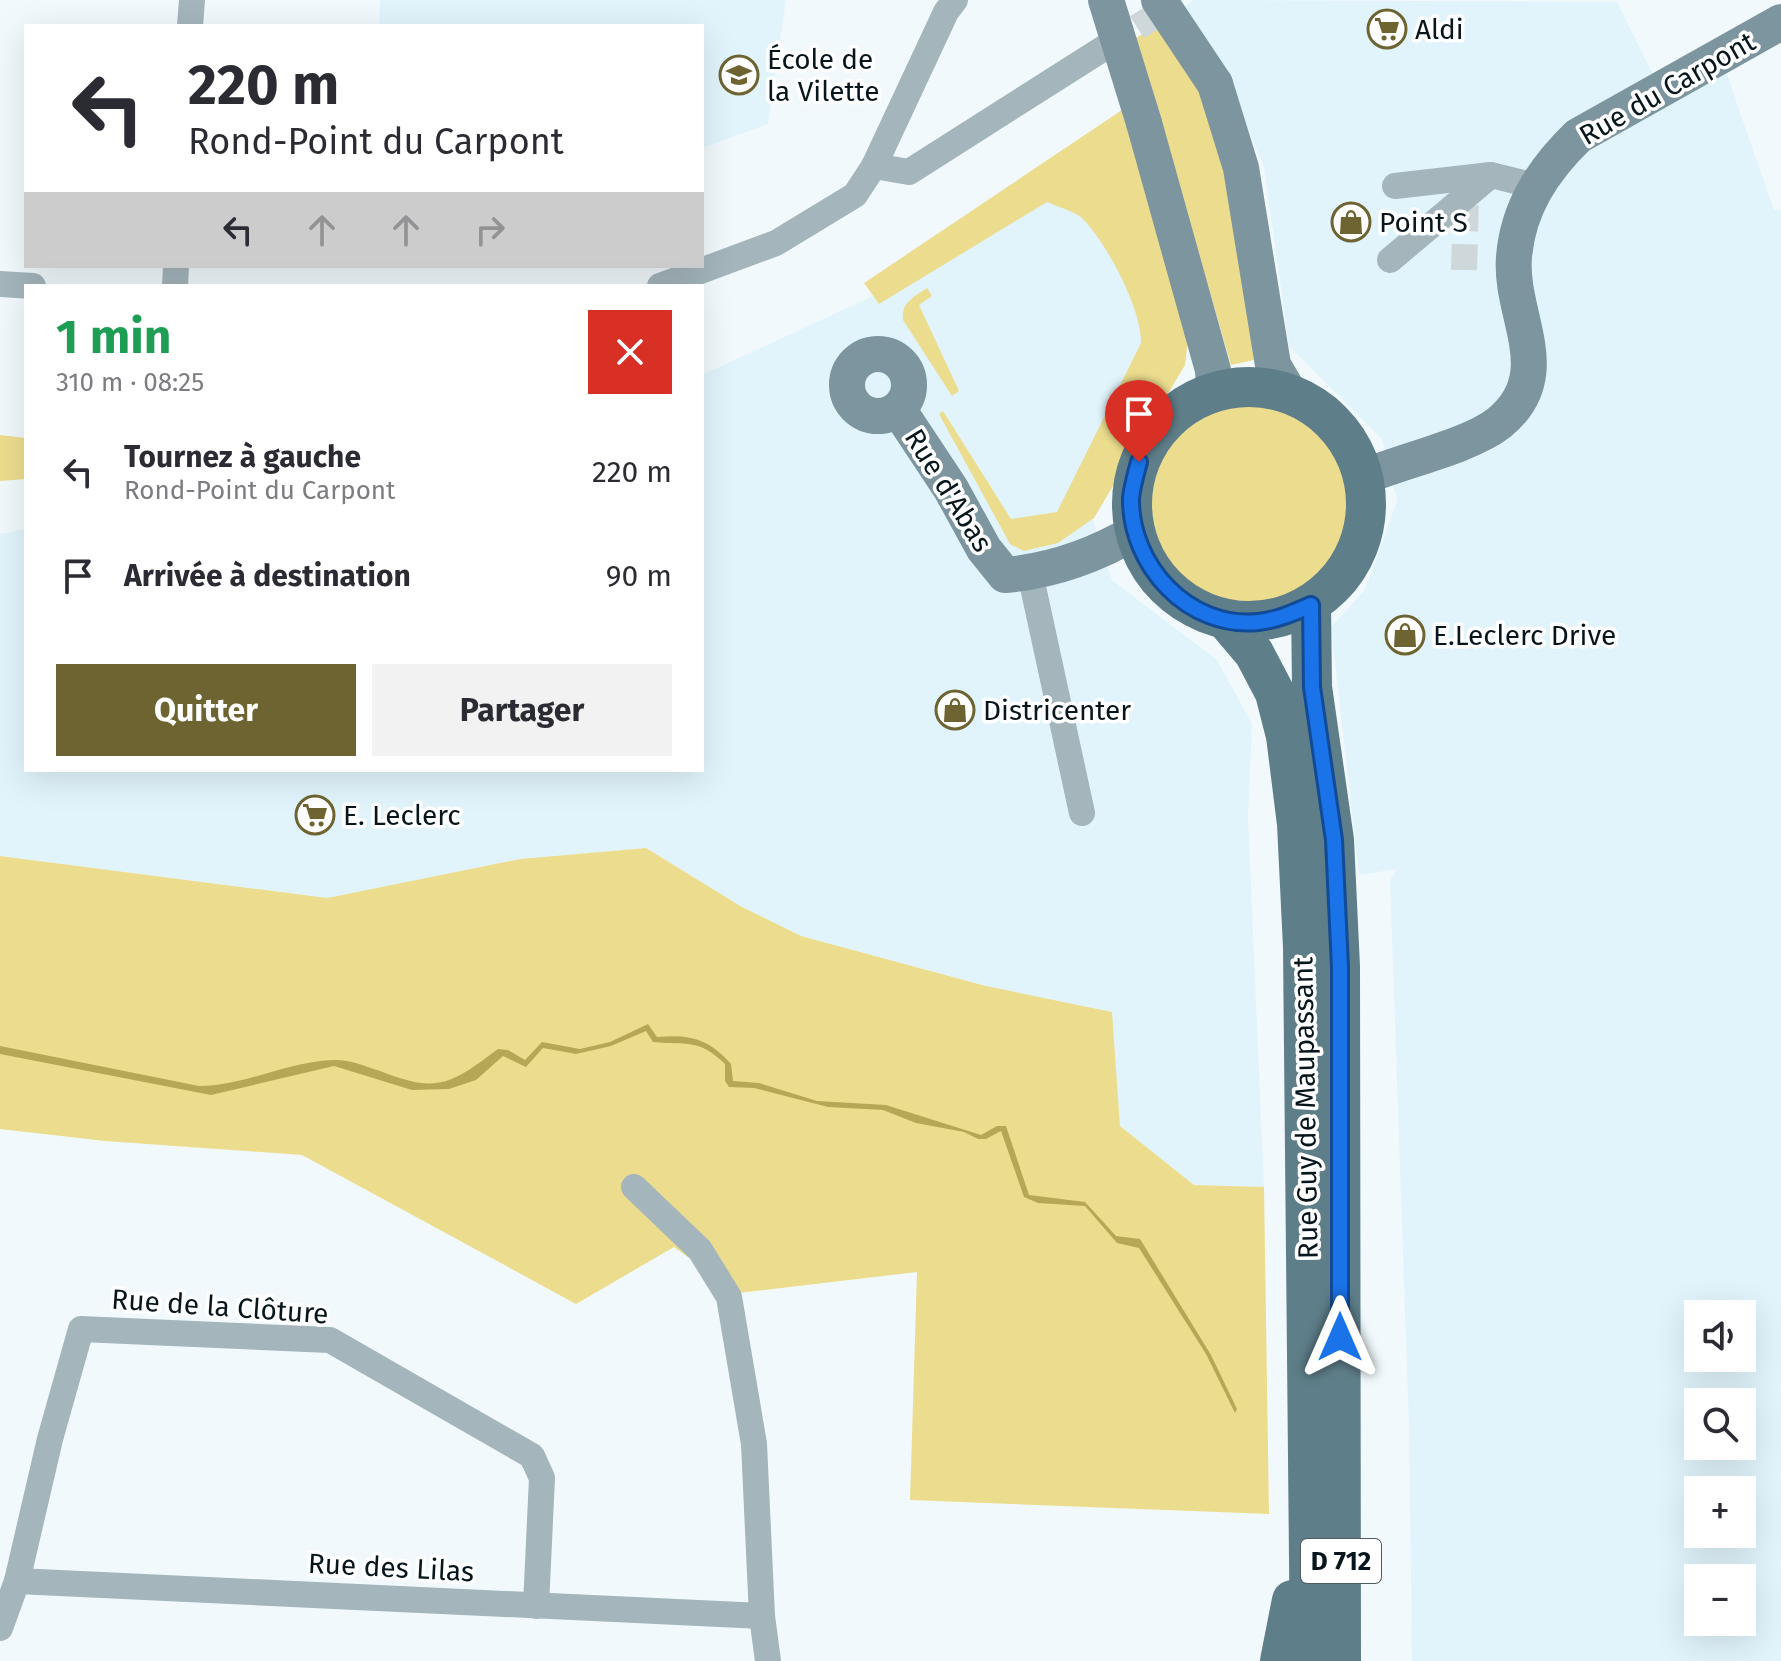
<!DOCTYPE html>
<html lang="fr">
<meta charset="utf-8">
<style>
:root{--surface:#fff;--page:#f2f2f3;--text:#2b2b33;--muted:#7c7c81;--accent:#6e6431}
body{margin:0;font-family:"Fira Sans",sans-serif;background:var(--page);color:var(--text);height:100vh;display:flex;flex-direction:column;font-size:30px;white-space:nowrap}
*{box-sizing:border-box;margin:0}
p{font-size:26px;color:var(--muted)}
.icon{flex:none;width:44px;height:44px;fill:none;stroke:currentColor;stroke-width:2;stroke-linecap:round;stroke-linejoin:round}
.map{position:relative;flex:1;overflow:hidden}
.sheet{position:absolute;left:24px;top:284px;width:680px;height:488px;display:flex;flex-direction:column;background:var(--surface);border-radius:0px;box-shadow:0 8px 32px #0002}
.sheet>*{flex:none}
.hud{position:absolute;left:24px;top:24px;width:680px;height:244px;border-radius:0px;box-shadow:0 8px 32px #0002;background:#fff;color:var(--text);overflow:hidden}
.tools{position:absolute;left:1684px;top:1300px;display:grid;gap:16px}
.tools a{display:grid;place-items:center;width:72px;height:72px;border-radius:0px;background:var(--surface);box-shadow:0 8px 32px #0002;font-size:40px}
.pin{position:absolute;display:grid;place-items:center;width:68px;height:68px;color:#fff;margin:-82px -34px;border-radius:50% 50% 50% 0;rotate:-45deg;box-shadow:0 0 8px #0007}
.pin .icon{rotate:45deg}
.me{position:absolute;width:88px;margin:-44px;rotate:0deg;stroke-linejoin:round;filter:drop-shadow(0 0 6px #0008)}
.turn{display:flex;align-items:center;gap:28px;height:168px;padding:0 32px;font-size:36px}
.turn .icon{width:104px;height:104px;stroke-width:2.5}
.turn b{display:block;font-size:56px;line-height:68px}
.lanes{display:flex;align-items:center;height:76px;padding:0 32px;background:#0003;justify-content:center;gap:40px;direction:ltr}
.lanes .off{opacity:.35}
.round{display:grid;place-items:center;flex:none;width:84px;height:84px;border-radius:0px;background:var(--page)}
.head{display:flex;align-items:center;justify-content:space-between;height:136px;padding:0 32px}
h1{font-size:48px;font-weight:700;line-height:60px;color:#1e9e55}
.cta{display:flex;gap:16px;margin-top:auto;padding:16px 32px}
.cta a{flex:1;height:92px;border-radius:0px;background:var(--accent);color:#fff;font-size:32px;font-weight:700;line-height:92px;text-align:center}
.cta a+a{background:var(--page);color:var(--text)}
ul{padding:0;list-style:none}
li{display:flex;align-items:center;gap:24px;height:104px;padding:0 32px}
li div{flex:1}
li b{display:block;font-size:30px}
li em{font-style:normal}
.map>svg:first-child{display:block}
</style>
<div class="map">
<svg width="1781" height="1661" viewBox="0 0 1781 1661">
<rect width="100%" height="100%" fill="#f1f9fc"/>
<!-- built -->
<g fill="#e1f4fc" fill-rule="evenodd">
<path d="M380,0H786L768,124L702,148V26H379Z"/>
<path d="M1193,0L1617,2L1667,103L1724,66L1774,210H1781V1661H1412L1409,1426L1390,880L1397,869L1359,875L1331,627L1365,590L1397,501L1382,439L1289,346L1264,167L1216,57L1183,8ZM1698,1314H1742V1358H1698ZM1698,1402H1742V1446H1698ZM1698,1490H1742V1534H1698ZM1698,1578H1742V1622H1698Z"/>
<path d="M1104,144L1162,334L1086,499L1112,580L1217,660L1252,724L1248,817L1264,1187L1194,1185L1120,1126L1111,1012L986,986L801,936L742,907L646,848L520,859L327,898L0,856V534L26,529V770H702V375L869,298Z"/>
</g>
<!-- green -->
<g fill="#ecdd8e">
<path d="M1161,22L1186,59L1216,126L1226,165L1254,360L1231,365L1136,38Z"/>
<path d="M1122,110L1188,339L1185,365L1094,518L1058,543L1024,551L1010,544L939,414L943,411L1011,519L1057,512L1141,343C1142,309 1106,242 1082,218C1074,211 1058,207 1047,202L879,304L864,283Z"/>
<path d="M927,288L932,296L919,305L959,391L952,396L903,320C901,302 914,297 927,288Z"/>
<circle cx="1249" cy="503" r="99"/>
<path d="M0,435L26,438V479L0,481Z"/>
<path d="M646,848L742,907L801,936L986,986L1112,1012L1120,1126L1194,1185L1264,1187L1269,1514L910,1500L917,1272L738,1293L674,1247L576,1304L302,1155L105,1141L0,1129V856L327,898L520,859Z"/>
</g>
<!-- water -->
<path fill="#b6a757" d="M648,1024L657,1037C690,1034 709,1039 731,1064L733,1081L759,1083L817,1101L886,1105L981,1135L997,1126H1006L1029,1195L1085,1202L1116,1236L1140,1239L1211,1355L1237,1409L1235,1413L1206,1354L1139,1248L1117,1243L1085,1206L1038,1203L1024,1197L1001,1131L986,1139H978L964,1132L916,1123L883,1110L828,1107L754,1088L729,1087L725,1081V1064C697,1037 687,1046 653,1042L646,1031L611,1046L576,1054L543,1048L526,1067L503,1056L476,1080L449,1089L412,1090L334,1066L211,1095L0,1054V1046L199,1086C244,1086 286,1062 332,1060C349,1059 365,1066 380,1071C438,1094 451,1084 498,1049L508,1050L525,1060L542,1042L580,1049L610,1042Z"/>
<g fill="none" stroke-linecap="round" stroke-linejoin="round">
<!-- street-tunnel -->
<g stroke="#ced7da" stroke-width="26" stroke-dasharray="26 13" stroke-linecap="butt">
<path d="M1104,48L1175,3"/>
<path d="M1464,270L1466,200"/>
</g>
<!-- street -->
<g stroke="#a4b5bc" stroke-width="26">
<path d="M190,26L192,0"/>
<path d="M874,166L909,172L1104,48"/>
<path d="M1395,186L1491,175L1535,186"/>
<path d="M1390,260L1491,175"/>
<path d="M0,284L33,286"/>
<path d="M175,286L176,266"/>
<path d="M660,286L776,243L855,195L874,166L946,12L955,0"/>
<path d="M1030,573L1082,813"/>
<path d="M634,1187L700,1250L729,1297L754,1444L762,1616L768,1661"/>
<path d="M17,1581L762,1616"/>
<path d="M0,1628L17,1581L50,1439L81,1329L330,1340L532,1456L542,1478L536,1606"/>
</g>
<!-- secondary -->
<g stroke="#7c959f" stroke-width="36">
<path d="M1215,84L1241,168L1273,365L1290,394"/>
<path d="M1144,123L1213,370L1214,391"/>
<circle cx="878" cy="385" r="31"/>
<path d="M898,409L951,489L984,549L1005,575C1051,571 1096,555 1135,532"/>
<path d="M1364,477C1401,461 1470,446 1499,423C1559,374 1509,316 1514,257C1518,207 1544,169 1578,136L1781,22"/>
</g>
<!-- primary -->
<g stroke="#5e7e89" stroke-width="40">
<circle cx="1249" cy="504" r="117"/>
<path d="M1311,605L1312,687L1334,840L1340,967L1341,1661"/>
<path d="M1226,620L1254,653L1275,693L1286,736L1297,824L1303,947L1310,1661"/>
<path d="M1280,1661L1292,1600"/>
</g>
<!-- secondary-bridge -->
<g stroke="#7c959f" stroke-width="36">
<path d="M1106,0L1144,123"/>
<path d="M1159,0L1215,84"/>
</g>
</g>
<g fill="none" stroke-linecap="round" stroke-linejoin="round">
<!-- route casing -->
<g stroke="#114b97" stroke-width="20">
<path id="route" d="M1139,462C1136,473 1132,487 1131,498C1130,565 1188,629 1258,622C1277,620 1293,613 1311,605L1312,687L1334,840L1340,967V1337"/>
</g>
<!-- route -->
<use href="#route" stroke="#1a73e8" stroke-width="14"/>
</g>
<!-- icons -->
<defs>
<g id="supermarket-ring" transform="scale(2)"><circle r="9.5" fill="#fff" stroke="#6e6431" stroke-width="1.5"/><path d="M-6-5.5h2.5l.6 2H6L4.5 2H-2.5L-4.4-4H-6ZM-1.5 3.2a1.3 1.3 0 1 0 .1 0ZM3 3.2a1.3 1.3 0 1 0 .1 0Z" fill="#6e6431"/></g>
<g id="school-ring" transform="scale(2)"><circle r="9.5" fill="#fff" stroke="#6e6431" stroke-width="1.5"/><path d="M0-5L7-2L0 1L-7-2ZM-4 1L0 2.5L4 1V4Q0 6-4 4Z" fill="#6e6431"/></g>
<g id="shop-ring" transform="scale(2)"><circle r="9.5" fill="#fff" stroke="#6e6431" stroke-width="1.5"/><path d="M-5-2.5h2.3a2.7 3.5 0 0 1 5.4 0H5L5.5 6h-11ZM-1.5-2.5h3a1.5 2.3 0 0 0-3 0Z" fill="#6e6431"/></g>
</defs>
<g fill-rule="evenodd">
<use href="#supermarket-ring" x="1387" y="29"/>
<use href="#school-ring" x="739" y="75"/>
<use href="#shop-ring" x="1351" y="222"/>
<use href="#shop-ring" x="1405" y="635"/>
<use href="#shop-ring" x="955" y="710"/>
<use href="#supermarket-ring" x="315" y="815"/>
</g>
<g text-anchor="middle" stroke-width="7" stroke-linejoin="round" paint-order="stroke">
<!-- shield labels -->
<rect fill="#fff" stroke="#515c60" stroke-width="2" x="1301" y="1539" width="80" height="44" rx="6"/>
<g font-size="26" font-weight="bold" fill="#07161c">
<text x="1341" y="1570">D 712</text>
</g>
<!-- poi labels -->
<g font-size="28" fill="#07161c" stroke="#fff" text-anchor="start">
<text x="1415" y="39">Aldi</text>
<text x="767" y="69">École de<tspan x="767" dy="32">la Vilette</tspan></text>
<text x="1379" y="232">Point S</text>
<text x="1433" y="645">E.Leclerc Drive</text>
<text x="983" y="720">Districenter</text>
<text x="343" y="825">E. Leclerc</text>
</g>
<!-- street labels -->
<g font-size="28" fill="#07161c" stroke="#fff">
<text transform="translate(1667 88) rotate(-30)" y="10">Rue du Carpont</text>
<text transform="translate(949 490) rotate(58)" y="10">Rue d'Abas</text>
<text transform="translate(1305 1108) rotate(-91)" y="10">Rue Guy de Maupassant</text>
<text transform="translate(220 1306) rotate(4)" y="10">Rue de la Clôture</text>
<text transform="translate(391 1567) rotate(3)" y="10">Rue des Lilas</text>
</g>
</g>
</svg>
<div class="tools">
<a><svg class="icon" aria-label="sound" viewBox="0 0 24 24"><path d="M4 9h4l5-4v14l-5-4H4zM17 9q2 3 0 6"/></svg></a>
<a><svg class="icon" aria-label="search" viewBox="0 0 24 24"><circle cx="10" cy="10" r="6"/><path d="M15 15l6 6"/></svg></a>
<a>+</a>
<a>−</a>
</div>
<div class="pin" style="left:1139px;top:462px;background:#d93025"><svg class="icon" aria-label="arrive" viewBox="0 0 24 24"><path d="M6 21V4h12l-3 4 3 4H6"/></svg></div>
<svg class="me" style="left:1340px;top:1337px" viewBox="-20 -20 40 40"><path d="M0-17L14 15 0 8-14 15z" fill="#1a73e8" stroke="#fff" stroke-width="4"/></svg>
<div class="hud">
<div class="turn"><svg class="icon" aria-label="left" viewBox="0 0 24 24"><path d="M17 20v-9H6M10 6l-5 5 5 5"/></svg><div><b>220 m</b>Rond-Point du Carpont</div></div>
<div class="lanes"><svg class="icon" aria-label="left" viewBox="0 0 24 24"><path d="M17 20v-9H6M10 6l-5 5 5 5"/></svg><svg class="icon off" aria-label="ahead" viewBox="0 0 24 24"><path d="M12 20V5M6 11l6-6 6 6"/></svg><svg class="icon off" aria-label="ahead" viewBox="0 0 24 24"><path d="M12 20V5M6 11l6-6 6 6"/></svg><svg class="icon off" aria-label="right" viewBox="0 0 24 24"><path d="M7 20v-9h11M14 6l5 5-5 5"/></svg></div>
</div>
<section class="sheet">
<div class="head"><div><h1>1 min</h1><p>310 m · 08:25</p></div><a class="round" style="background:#d93025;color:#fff"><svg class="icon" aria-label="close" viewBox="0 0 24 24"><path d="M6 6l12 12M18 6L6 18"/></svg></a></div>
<ul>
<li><svg class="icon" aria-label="left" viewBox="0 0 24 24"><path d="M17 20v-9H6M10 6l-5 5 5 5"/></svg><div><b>Tournez à gauche</b><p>Rond-Point du Carpont</p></div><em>220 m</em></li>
<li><svg class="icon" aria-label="arrive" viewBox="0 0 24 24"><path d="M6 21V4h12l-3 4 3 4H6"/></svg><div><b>Arrivée à destination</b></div><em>90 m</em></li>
</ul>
<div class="cta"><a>Quitter</a><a>Partager</a></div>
</section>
</div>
